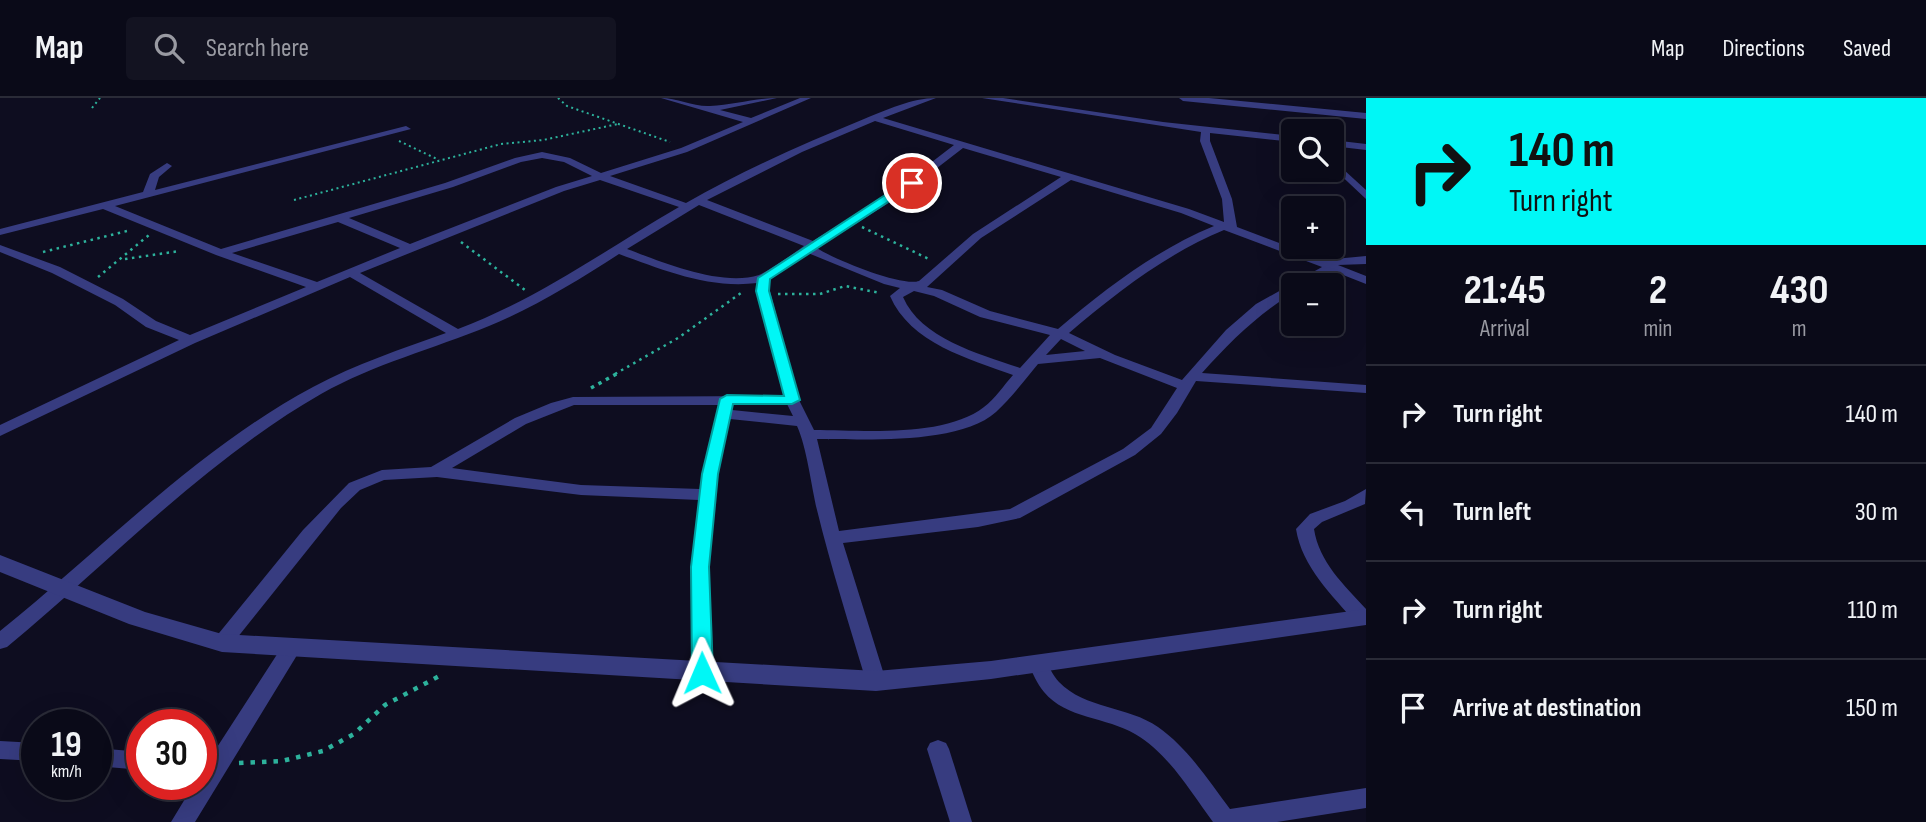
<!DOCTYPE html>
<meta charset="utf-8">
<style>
:root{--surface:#0a0a18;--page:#131321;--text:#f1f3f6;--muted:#999aa2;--line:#2a2b37}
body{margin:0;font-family:"Sofia Sans Condensed",sans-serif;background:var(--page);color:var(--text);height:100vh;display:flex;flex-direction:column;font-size:26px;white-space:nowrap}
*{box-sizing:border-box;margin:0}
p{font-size:23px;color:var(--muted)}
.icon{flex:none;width:38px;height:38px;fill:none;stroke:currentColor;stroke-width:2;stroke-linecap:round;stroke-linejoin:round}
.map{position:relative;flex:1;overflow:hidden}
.details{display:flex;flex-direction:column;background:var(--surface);width:560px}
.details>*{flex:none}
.banner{background:#00f7f6;color:#111;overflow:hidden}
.fabs{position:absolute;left:1281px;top:21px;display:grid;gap:14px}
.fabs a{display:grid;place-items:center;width:63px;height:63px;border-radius:7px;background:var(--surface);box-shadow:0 7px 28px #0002,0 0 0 2px var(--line);font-size:35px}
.speed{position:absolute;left:21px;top:611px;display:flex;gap:14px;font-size:35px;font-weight:700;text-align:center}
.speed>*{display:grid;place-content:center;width:91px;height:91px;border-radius:50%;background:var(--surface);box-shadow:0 7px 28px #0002,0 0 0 2px var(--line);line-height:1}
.speed small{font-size:18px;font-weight:400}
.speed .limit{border:10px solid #d22;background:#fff;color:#111}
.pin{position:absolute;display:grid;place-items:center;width:60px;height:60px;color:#fff;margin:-30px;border:4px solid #fff;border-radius:50%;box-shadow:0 2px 7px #0007}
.me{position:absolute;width:77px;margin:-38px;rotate:359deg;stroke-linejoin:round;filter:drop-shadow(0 0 5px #0008)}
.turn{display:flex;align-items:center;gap:24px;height:147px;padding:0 28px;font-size:32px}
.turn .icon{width:91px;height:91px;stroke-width:2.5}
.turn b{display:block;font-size:49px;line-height:60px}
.eta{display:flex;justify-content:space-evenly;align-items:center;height:119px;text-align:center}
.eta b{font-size:42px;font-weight:700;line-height:49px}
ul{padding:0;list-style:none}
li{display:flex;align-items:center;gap:21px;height:98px;padding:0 28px;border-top:2px solid var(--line)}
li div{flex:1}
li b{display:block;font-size:26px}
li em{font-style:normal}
header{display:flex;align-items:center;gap:42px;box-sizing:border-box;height:98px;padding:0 35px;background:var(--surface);border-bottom:2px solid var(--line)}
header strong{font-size:33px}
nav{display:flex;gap:38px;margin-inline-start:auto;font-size:24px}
.search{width:490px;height:63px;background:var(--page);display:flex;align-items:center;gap:18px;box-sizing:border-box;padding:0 24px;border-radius:7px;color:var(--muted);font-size:26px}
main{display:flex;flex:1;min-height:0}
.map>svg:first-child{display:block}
</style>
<header>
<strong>Map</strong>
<div class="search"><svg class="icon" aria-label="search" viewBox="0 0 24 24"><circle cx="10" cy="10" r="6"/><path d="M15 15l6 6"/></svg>Search here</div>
<nav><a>Map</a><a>Directions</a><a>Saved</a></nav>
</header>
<main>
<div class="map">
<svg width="1366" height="724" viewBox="0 0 1366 724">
<rect width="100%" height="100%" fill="#0e0d20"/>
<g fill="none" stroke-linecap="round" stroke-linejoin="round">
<!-- path-far3 -->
<g stroke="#2db29c" stroke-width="2" stroke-dasharray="2 3.5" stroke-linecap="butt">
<path d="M558,0L567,8L670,44"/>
<path d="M92,10L100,0"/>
<path d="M399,43L439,62"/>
<path d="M294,102L501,46L543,42L618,26"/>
</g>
<!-- path-far2 -->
<g stroke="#2db29c" stroke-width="2.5" stroke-dasharray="2.5 4.5" stroke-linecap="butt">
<path d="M862,129L931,162"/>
<path d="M461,144L525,192"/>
<path d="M43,154L131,132"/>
<path d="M125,161L180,153"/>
<path d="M98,179L149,137"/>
<path d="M778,196H820L845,188L880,195"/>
<path d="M615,276L678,240L741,195"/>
</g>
<!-- path-far1 -->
<path stroke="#2db29c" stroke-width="3.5" stroke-dasharray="3.5 5" stroke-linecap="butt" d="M591,290L618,275"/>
<!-- path -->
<path stroke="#2db29c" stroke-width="4.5" stroke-dasharray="4.5 7" stroke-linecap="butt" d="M239,665L282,663L323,653L354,636L385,607L443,576"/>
<!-- minor -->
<g fill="#373c80" fill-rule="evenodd">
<path d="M661,0C677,0 694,9 710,8C733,7 754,0 777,0L720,12L751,20L800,0H811L687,54L610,78L686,105C743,72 803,46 864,21C886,12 912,0 936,0L883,20L1189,111L1224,124L1222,101L1200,43L1201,34L982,0H1003L1163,24L1293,38V44L1210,35V43L1232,101L1237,129L1324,162L1366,158V166L1338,167L1366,178V186L1333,173L1307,187H1293V195C1257,217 1230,244 1202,275L1366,287V295L1196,283L1177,315L1161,336L1135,357L1020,420L978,429L843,445L886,583L883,589L876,591L869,589L866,583C849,526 831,469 817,412C811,387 807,350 797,328L730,321L718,376L709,469L712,575L709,580L702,583L695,580L692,575L691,469L699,402L581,397L437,379L384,382L360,392L341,410L229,550L222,552L215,550L212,545L215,540L303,432L349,385L382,372L431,369L515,320L551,305L573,299L784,298L757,185C709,191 663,172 619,156C577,183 535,209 489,228C433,251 374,266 321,296C204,363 110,464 7,549L0,551V533C102,451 197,351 313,289C356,266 401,251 446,235L350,179L195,245L0,338V327L179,242L146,229L115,207L52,175L0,154V147L60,169L123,201L156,223L190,237L306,189L216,157L103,111L0,137V131L143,94L150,76L167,65L172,68L159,79L155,92L406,28L411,31L115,108L221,151L445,85L515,60L542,54L570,60L601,75L681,50L743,24ZM875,23L954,47L898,90L813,143L707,102L802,54ZM963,50L1061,79L973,136L919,183C902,189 833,161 817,150L906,94ZM542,60L564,64L592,78L556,89L410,146L349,120L453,89L521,64ZM600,82L679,109C605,152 538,201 458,231L360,175L564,93ZM1071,82L1181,115L1214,128C1156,152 1105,191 1058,231L990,213L942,192L927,189L981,140ZM699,107L804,148C796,154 767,174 759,177C721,189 662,164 627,151ZM338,124L400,150L317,184L232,155ZM1224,132L1322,169L1256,206L1226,232L1182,282L1115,257L1069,235C1116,195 1166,156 1224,132ZM808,155L884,186L900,190L890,198C910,245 969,261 1013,277C1004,287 995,301 984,309C944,340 863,332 814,332L799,302L768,186L774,177ZM914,193L934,198L980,219L1050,237L1020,270C980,256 921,241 903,199ZM1061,241L1085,253L1046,257ZM1100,260L1177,290L1151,330L1123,351L1010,411L839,433L817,341C865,341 959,347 996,314C1011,300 1025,282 1038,266ZM787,306L793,318L732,312L733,307ZM574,307H718L700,391L581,387L452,370L526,326Z"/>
<path d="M1179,0H1209L1366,15V21L1183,3Z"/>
<path d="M1332,42L1366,46V52L1332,48Z"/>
<path d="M1332,61L1366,92V101L1332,69Z"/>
<path d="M1366,391L1365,406L1322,424L1314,431C1319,464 1344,487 1366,511V526L1356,525C1332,497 1302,469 1296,431L1310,416L1345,403Z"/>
<path d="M292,542L299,544L302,549L195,724H171L194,686H201V674L285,544Z"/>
<path d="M1038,558L1045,561C1049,568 1053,578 1059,584C1085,611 1128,608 1158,629C1188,650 1208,682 1230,711L1366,690V710L1277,724H1213C1190,693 1169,656 1135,636C1107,619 1066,621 1044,594C1037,586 1033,575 1028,566L1031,561Z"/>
<path d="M938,642L946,645L949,651L972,724H950L927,651L930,645Z"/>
<path d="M0,643L37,645V663L0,661Z"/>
<path d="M96,650L142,654V672L96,668Z"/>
</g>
<!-- tertiary -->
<path fill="#373c80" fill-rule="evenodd" d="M0,457L145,514L222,536L876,573L991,563L1366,511V527L991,581L876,593L222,554L129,526L0,474Z"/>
</g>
<!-- route -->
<path fill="#00f7f6" stroke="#00a1a0" stroke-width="2" d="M908,82L917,85L770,181L769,193L800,302L792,306H733L718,376L709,469L713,575L710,580L702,583L695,580L692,575L691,469L702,376L720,301L727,297L784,298L756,193L758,180Z"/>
</svg>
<div class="fabs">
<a><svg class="icon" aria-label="search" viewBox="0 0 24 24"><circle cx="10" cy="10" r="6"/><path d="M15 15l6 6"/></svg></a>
<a>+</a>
<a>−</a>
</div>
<div class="speed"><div>19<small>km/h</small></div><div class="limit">30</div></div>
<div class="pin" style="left:912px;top:85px;background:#d93025"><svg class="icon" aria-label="arrive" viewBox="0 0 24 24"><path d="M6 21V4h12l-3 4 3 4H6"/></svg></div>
<svg class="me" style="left:702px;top:575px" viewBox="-20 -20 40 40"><path d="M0-17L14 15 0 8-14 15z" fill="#00f7f6" stroke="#fff" stroke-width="4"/></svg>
</div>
<section class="details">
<div class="banner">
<div class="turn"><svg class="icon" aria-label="right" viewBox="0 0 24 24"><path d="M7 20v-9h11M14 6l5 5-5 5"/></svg><div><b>140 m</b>Turn right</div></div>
</div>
<div class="eta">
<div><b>21:45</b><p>Arrival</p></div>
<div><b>2</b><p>min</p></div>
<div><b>430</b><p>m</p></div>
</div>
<ul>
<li><svg class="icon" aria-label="right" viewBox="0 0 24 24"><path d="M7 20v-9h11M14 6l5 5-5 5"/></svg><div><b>Turn right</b></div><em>140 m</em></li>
<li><svg class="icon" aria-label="left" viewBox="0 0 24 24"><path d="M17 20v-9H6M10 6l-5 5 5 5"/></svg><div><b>Turn left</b></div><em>30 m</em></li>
<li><svg class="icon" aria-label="right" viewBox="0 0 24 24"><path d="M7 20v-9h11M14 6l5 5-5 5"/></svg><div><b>Turn right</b></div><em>110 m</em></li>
<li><svg class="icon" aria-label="arrive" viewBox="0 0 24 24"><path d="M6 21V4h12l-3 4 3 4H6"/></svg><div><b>Arrive at destination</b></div><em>150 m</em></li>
</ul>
</section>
</main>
